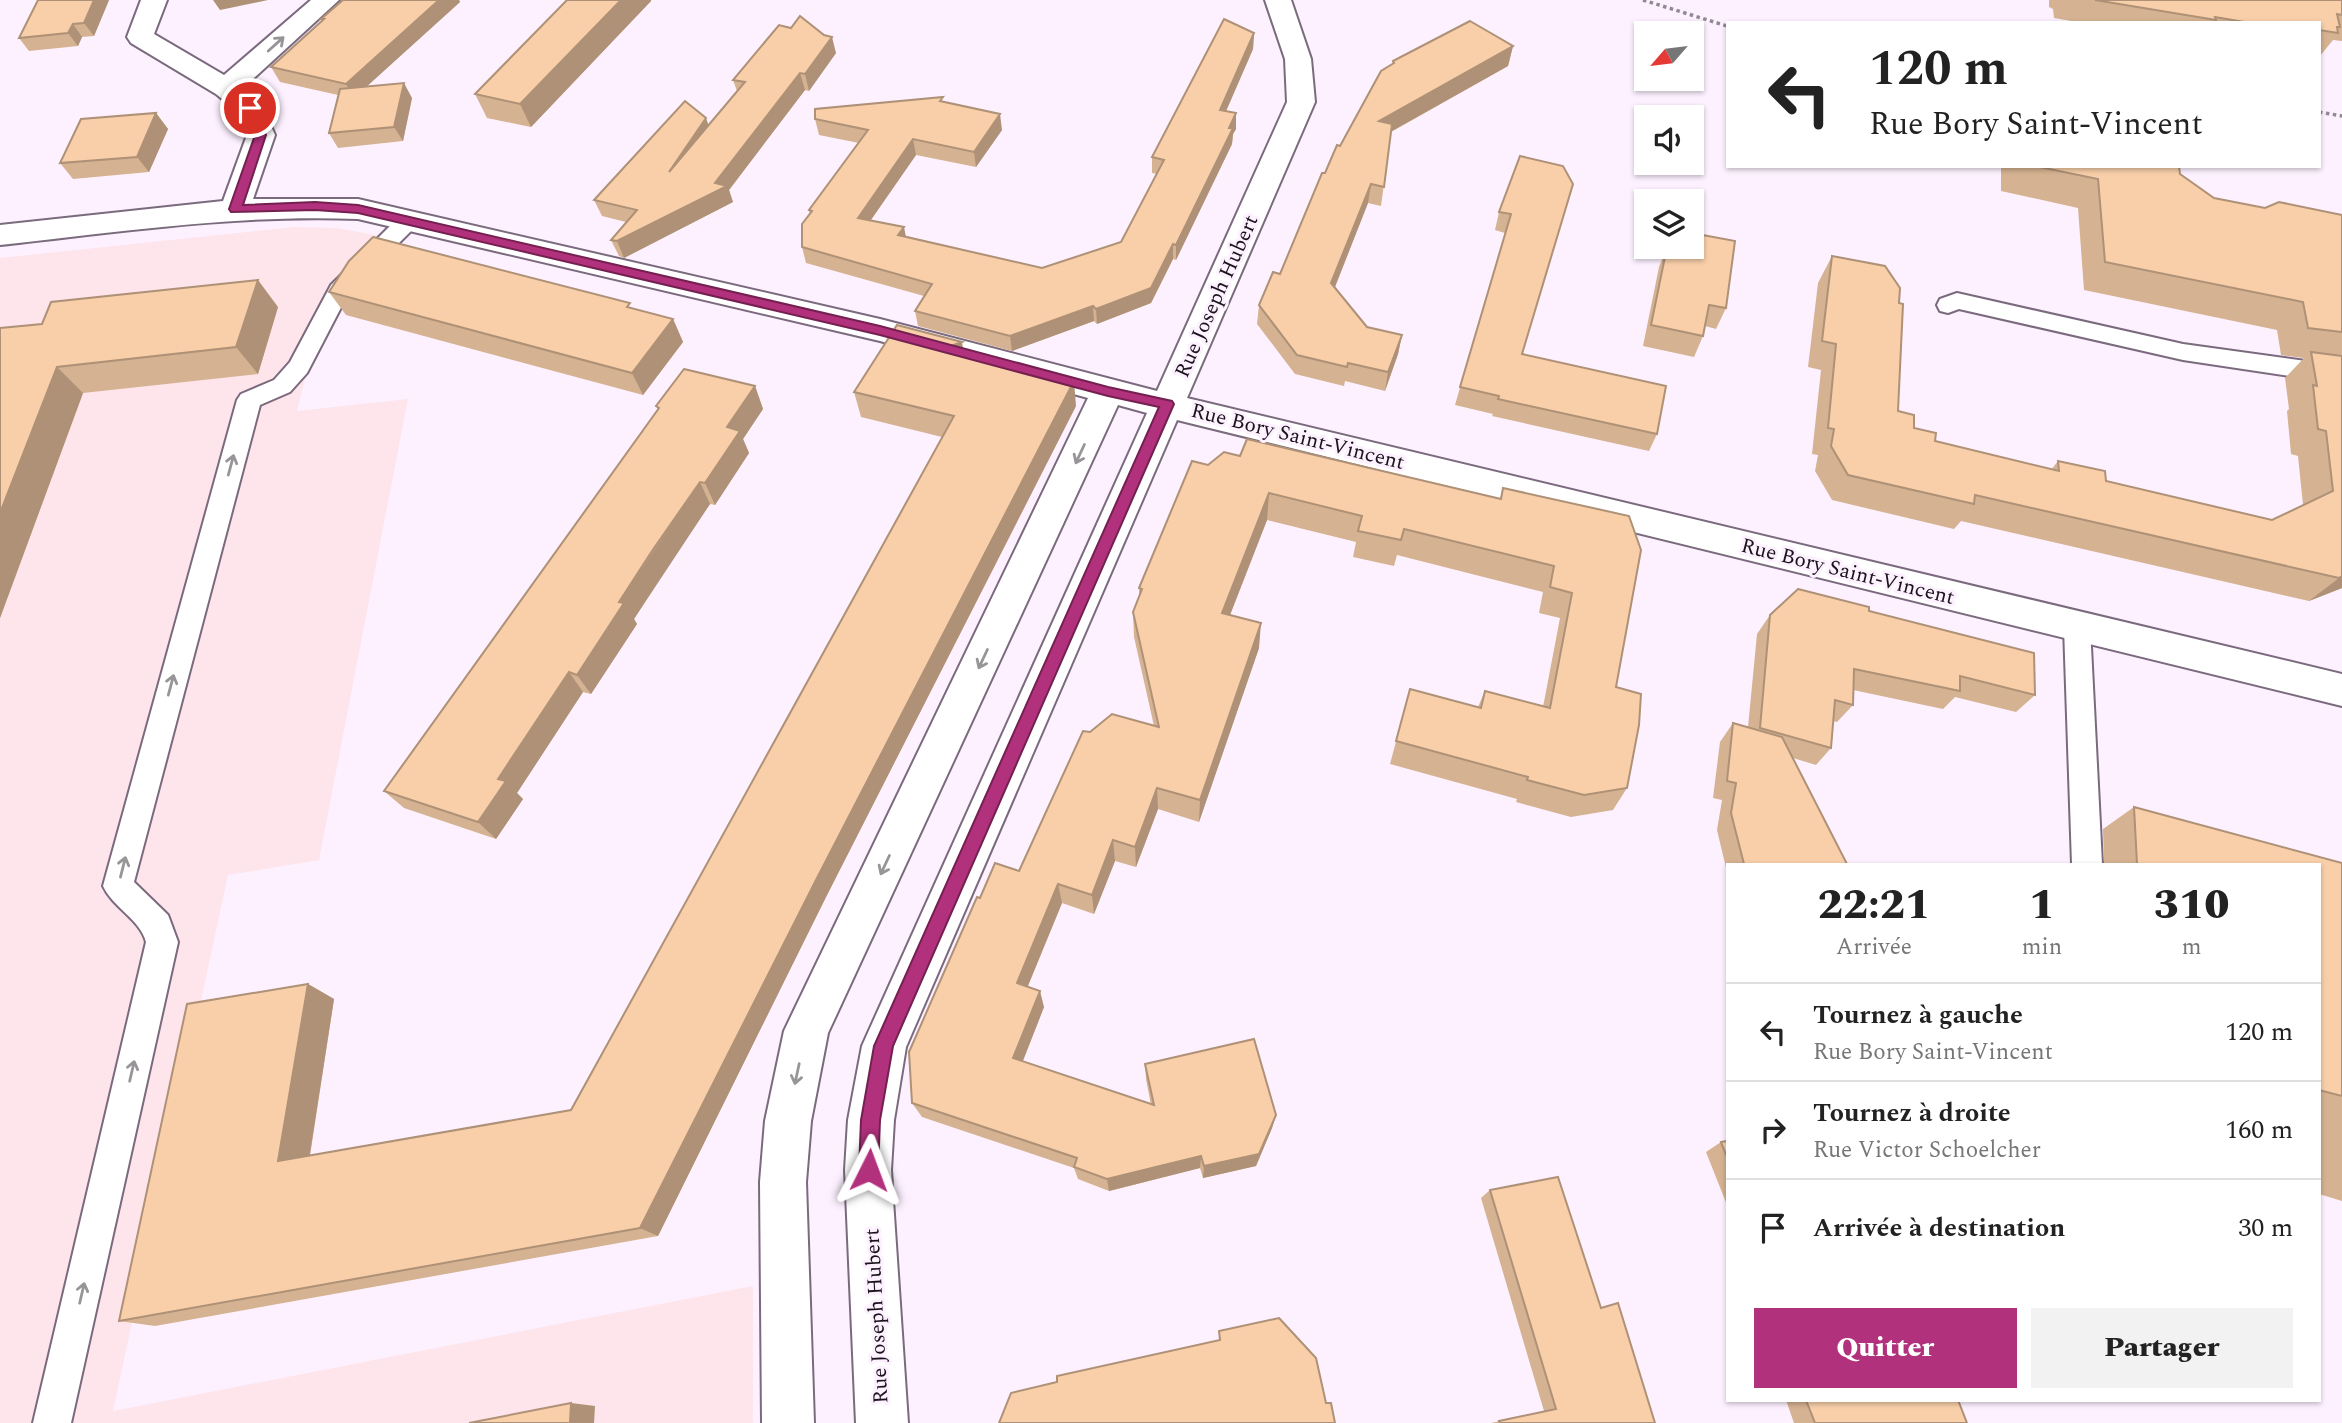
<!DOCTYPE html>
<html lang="fr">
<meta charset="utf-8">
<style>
:root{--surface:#fff;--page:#f2f2f2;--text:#222;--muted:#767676;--line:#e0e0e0;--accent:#b2317d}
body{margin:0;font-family:Spectral,serif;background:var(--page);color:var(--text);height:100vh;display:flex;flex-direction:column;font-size:26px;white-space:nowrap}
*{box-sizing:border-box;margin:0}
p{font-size:23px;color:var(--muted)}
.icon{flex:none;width:38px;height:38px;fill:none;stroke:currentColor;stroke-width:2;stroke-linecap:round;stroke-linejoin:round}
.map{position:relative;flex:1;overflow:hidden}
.sheet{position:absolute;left:1726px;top:863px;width:595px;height:539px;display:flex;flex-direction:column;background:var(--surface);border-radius:0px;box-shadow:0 2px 5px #0004}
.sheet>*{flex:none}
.hud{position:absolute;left:1726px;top:21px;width:595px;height:147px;border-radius:0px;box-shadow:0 2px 5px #0004;background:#fff;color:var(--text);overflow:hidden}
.needle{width:46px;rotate:242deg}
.buttons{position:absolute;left:1634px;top:21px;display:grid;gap:14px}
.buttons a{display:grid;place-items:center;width:70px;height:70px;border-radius:0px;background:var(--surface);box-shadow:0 2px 5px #0004;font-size:35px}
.pin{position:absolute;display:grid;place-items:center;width:60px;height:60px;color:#fff;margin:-30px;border:4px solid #fff;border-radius:50%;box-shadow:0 2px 7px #0007}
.me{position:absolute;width:77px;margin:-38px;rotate:3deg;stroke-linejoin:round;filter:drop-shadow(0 0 5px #0008)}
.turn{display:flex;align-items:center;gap:24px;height:147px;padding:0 28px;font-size:32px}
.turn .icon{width:91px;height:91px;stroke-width:2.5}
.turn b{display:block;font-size:49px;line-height:60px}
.eta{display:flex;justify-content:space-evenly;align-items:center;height:119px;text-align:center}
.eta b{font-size:42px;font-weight:800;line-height:49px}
.action{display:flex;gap:14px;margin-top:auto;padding:14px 28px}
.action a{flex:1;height:80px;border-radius:0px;background:var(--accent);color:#fff;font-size:28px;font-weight:800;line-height:80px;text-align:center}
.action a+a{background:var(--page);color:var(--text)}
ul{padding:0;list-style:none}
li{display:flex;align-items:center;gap:21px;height:98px;padding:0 28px;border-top:2px solid var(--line)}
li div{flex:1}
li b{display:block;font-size:26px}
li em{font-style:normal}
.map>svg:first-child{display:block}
</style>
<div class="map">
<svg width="2342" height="1423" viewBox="0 0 2342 1423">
<rect width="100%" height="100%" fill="#fdf1ff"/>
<!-- commercial -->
<path fill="#fee4eb" d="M294,227L337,228L396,239L354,282L305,379L297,411L408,399L319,860L228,875L113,1411L753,1286V1423H0V258Z"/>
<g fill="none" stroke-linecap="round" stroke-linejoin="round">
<!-- service casing -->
<g stroke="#7b6a7e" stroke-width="4">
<g id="service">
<path d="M409,213L417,215L420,220L417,225L348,294L307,373L290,392L260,405L134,882L168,915L178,942L71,1423H33L146,942C140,919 113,908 103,886L237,400L241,394L274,380L290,362L331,285L401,215Z"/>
<path d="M1957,293L2183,344L2342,366V384L2183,360L1959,309L1948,313L1940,311L1937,305L1940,299Z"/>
<path d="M2077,616L2087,619L2090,627L2102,864H2072L2064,627L2067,619Z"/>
</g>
</g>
<!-- minor casing -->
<g stroke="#7b6a7e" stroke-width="4">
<path id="minor" d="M141,0H167L154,34L224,75L311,0H339L243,88L260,102L275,135L253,199H358L880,319L1157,391L1287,102L1285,59L1265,0H1291L1311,59L1315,102L1187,398L2342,674V706L1177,420L906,1047L894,1120L891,1170L908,1423H856L845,1170L848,1120L862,1046L1147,413L1118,405L828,1033L811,1121L806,1182L814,1423H762L760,1182L765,1121L784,1031L1088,398L880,341L358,219C237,214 119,232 0,245V225L223,201L247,135L238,112L216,94L131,43L127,37Z"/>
</g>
<!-- path -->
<g stroke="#928893" stroke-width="3.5" stroke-dasharray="3.5 3.5" stroke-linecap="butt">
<path d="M1643,0L1727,26"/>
<path d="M2319,112L2342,116"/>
</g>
<!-- service -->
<use href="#service" fill="#fff" fill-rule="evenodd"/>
<!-- minor -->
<use href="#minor" fill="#fff" fill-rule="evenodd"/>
</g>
<!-- wall -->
<g fill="#d5b291">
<path d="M38,0H109L94,36L82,37L78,46L29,51L19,38Z"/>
<path d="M343,0H459L460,2L367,86L412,98L403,141L338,148L329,133L338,95L280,82L271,67L322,20L321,19Z"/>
<path d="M567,0H651V1L531,127L487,118L475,94Z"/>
<path d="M2049,0H2342V41L2333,40L2320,56L2319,55V23H2083L2054,18L2053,9L2049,7Z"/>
<path d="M791,28L836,53L809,91L805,90L729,190L733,202L624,258L619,256L611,240L626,222L602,216L594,200L709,125L737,91L733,80Z"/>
<path d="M1254,33L1253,49L1226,111L1236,113V129L1233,134L1232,144L1176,260L1173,259L1151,303L1097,324L1094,321L1012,351L918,326L915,311L924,296L806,263L802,247L810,214L809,210L859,143L819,135L815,119L944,102L1002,130L976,167L916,155L871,220L906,236L1042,268L1121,242L1157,174L1152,173V157Z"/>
<path d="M1513,46L1508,66L1391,132L1381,206L1368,203L1335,287L1367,327L1402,335L1398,354L1385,391L1345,381L1344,386L1295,374L1257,324L1259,305L1280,274L1325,173L1340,146L1392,64L1393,61Z"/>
<path d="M156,113L168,129L149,172L73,179L60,163Z"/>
<path d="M1520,156L1522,354L1657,434L1649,451L1492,416L1493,414L1455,405L1505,233L1495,230L1499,212Z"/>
<path d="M2001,166H2179L2180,174L2214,198L2265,208L2342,215V588L2309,601L1961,521L1954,529L1832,500L1815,471L1818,455L1812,454L1821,370L1808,367L1818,283L1832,256L1899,303L1898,411L1914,428L1935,441L2051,470L2058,461L2106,481L2272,520L2303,505L2298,456L2291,454L2287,411L2289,409L2285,378L2304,358L2281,355L2277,330L2084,290L2078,208L2001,191Z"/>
<path d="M1667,247L1726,308L1716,329L1705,326L1703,336L1694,357L1643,346L1659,267Z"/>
<path d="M329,292L632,308L673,319L683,342L643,395L346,315Z"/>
<path d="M278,307L258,374L83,393L0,618V328L42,324Z"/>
<path d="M964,355L1076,406L826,897L658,1236L155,1326L119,1321L308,984L334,999L310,1156L571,1110L942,437L861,417L854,392Z"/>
<path d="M755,386L763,409L743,439L749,453L715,505L710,504L663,573L634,619L637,624L591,694L583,692L517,793L523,799L496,839L404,808L384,791L658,410L656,406Z"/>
<path d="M1240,456L1500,499L1503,488L1629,516L1616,687L1627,788L1613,810L1571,817L1516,802L1517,799L1390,764L1410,689L1478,707L1485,691L1543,707L1560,618L1539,613L1543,592L1397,555L1394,566L1353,557L1356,542L1267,520L1230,615L1259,648L1199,822L1158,809L1136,867L1115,861L1094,914L1062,903L1028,986L1044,1007L1023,1061L1151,1105L1146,1079L1145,1064L1276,1115L1272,1128L1256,1166L1203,1178L1200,1168L1109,1191L1078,1179L1074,1168L922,1117L912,1103L980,898L1019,871L1090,732L1154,726L1134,637L1133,612L1139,596V588L1208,465Z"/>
<path d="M1869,611L2035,695L2016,712L1955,697L1943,709L1853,690V705L1837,722L1833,721L1831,748L1816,765L1793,758L1847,864H1727V872L1717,830L1722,800L1713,798L1720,742L1733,723L1748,727L1757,634L1770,615Z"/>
<path d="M2134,807L2342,863V1201L2319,1194V864H2104L2103,829Z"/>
<path d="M1727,1141V1205L1706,1152L1721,1142Z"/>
<path d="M1490,1190L1601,1308L1655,1423H1491L1544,1411L1481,1198Z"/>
<path d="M1786,1400H1958L1967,1423H1794Z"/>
</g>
<!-- shaded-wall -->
<g fill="#ae9176">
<path d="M94,0H109L94,36L84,23Z"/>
<path d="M213,0H268L220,10Z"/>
<path d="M439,0H459L460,2L354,98L346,84Z"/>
<path d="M621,0H651V1L531,127L520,104Z"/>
<path d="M73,24L82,37L78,46L68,33Z"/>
<path d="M1254,33L1253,49L1220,125V110Z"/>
<path d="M832,37L836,53L809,91L805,74Z"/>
<path d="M1513,46L1508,66L1376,140L1379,121Z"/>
<path d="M800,73L805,90L729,190L733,202L624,258L617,241L715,183Z"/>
<path d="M404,83L412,98L403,141L394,127Z"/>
<path d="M156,113L168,129L149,172L137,157Z"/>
<path d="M1236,113V129L1233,134L1232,144L1176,260V245Z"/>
<path d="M1000,114L1002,130L976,167L974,152Z"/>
<path d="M706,118L712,135L669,172Z"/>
<path d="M913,139L916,155L861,234L858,218Z"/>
<path d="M1371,184L1368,203L1329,302L1331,283Z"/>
<path d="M904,227L907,242L898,235Z"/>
<path d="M1173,244V259L1151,303L1097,324L1096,309Z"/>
<path d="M258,280L278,307L258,374L236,347Z"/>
<path d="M1093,306L1094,321L1012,351L1010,336Z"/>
<path d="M673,319L683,342L643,395L632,373Z"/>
<path d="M1402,335L1398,354L1385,391L1388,372Z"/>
<path d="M962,342L966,367L942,349Z"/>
<path d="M57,367L83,393L0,618V513Z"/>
<path d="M1074,381L1076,406L826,897L658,1236L640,1228L816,880Z"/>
<path d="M755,386L763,409L743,439L749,453L715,505L705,483L727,427Z"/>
<path d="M700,482L710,504L634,619L637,624L591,694L577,675L619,602Z"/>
<path d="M1269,493L1267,520L1221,638L1222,613Z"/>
<path d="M2342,576V588L2309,601L2339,578Z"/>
<path d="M1261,623L1259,648L1199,822L1200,800Z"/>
<path d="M569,672L583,692L517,793L523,799L496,839L478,822L498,779Z"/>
<path d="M1157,788L1158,809L1136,867L1135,847Z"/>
<path d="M1113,840L1115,861L1094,914L1092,895Z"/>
<path d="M1058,884L1062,903L1022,1000L1017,983Z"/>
<path d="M308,984L334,999L307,1172L278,1161Z"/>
<path d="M1040,991L1044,1007L1018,1073L1013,1058Z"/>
<path d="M1276,1115L1272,1128L1256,1166L1203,1178L1204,1166Z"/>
<path d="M1201,1156L1200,1168L1109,1191L1107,1179Z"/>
<path d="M571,1403L595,1406L594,1423H570Z"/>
</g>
<!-- building -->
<g fill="#f8cfa9" stroke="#ae9176" stroke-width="2">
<path d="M38,0H94L84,23L73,24L68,33L19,38Z"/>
<path d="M343,0H439L346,84L271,67L324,19H321Z"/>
<path d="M567,0H621L520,104L475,94Z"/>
<path d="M2095,0H2342V15L2337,14L2340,27H2337L2338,33L2319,30V23H2250L2215,17L2216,20Z"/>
<path d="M800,16L824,35L832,37L805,74L800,73L715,183L727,186L617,241L611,240L637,210L594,200L685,101L706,118L669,172L745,82L733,80L779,25L791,28Z"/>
<path d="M1224,19L1254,33L1220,110L1236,113L1229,128H1233L1176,245L1173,244L1151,288L1096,309L1093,306L1010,336L915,311L932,284L802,247V224L812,211L809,210L868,130L815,119V109L943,97L940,101L1000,114L974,152L913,139L858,218L904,227L898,235L1042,268L1121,242L1164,160L1152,157Z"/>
<path d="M1470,21L1513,46L1379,121L1392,124L1384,187L1371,184L1331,283L1367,327L1402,335L1388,372L1348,363L1347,367L1297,355L1259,305L1273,272L1280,274L1322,173H1325L1337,145L1340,146L1381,71L1394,63L1393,61Z"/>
<path d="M404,83L394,127L329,133L340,89Z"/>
<path d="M156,113L137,157L60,163L81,119Z"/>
<path d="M1520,156L1563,166L1573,184L1522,354L1666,386L1657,434L1498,399L1499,396L1460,387L1511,214L1499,212Z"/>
<path d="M2035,166H2179L2180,174L2214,198L2265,208L2279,202L2342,215V332L2308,328L2303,302L2105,262L2098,179Z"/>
<path d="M1692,233L1735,241L1726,308L1709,305L1703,336L1651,325L1667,247H1692Z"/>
<path d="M373,237L630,303L627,307L673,319L632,373L329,292L349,261Z"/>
<path d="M1832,256L1885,266L1900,288L1899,303L1903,304L1898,411L1914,415V428L1936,433L1935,441L2059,471L2058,461L2105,471L2106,481L2272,520L2333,491L2326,431L2318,429L2313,385L2317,386L2311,352L2342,356V576L2339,578L1975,495L1974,504L1848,475L1831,446L1834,429L1828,428L1836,344L1822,341Z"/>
<path d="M258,280L236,347L57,367L0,513V328L42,324L51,302Z"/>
<path d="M897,325L962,342L942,349L1074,381L816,880L640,1228L119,1321L187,1004L308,984L278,1161L571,1110L954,416L854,392Z"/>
<path d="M684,369L755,386L727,427L740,431L705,483L700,482L652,551L619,602L624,603L577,675L569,672L498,779L506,781L478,822L384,791L659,408L656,406Z"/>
<path d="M1247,439L1501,499L1503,488L1629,516L1641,550L1616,687L1641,694L1639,725L1627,788L1584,795L1527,780L1528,777L1396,741L1410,689L1481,708L1485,691L1550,708L1572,593L1550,587L1554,566L1404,529L1401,540L1358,531L1362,516L1269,493L1222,613L1261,623L1200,800L1157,788L1135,847L1113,840L1092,895L1058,884L1017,983L1040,991L1013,1058L1154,1105L1145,1064L1254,1039L1276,1115L1259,1154L1204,1166L1201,1156L1107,1179L1074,1167L1077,1158L912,1103L909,1052L977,897L980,898L995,863L1019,871L1083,731L1090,732L1112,714L1159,727L1133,612L1142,589L1139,588L1192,461L1208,465L1224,452L1240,456Z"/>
<path d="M1798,589L1869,607V611L2034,653L2035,695L1960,676V691L1854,669L1853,705L1835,700L1831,748L1760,728L1770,615Z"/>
<path d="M1733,723L1782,737L1847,864H1744L1731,813L1736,783L1727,781Z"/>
<path d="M2134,807L2342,863V1096L2319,1090V864H2137Z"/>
<path d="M1727,1141V1157L1721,1142Z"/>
<path d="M1558,1177L1601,1308L1618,1303L1655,1423H1500L1499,1421L1556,1409L1490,1190Z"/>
<path d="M1279,1318L1316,1358L1326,1403H1331L1335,1423H999L1011,1393L1057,1382V1376L1220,1340L1219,1331Z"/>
<path d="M1806,1400H1958L1967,1423H1815Z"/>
<path d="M571,1403L570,1423H469Z"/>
</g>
<!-- one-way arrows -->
<defs><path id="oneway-shaft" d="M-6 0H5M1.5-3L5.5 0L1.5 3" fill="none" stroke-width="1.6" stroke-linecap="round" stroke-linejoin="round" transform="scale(1.75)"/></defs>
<g stroke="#989598">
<use href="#oneway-shaft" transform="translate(276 44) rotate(-42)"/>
<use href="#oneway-shaft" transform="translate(1080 454) rotate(115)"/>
<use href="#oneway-shaft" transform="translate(231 465) rotate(-75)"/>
<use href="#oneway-shaft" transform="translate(983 659) rotate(115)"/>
<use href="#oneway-shaft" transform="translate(171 685) rotate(-75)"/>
<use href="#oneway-shaft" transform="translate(885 865) rotate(115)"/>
<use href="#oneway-shaft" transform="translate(123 867) rotate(-76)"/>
<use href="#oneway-shaft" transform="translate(132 1071) rotate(-77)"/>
<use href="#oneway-shaft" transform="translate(797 1074) rotate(102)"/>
<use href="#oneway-shaft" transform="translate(82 1293) rotate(-77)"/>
</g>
<!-- route -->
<path fill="#b2317d" stroke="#742051" stroke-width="2" d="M250,104L256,108L266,135L243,205L315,202L358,205L880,326L1108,387L1172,401L1174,404L893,1046L880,1120L878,1170L875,1177L869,1179L862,1177L859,1170L861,1120L874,1046L1159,407L1108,396L880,335L358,213L315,210L231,212L229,209L255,135L244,108Z"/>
<g text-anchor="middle" stroke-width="6" stroke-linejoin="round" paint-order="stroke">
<!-- street labels -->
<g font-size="21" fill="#1a131b" stroke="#fdf1ff">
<text transform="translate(1216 296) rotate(-66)" y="7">Rue Joseph Hubert</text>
<text transform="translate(1298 436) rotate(14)" y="7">Rue Bory Saint-Vincent</text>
<text transform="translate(1848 571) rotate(14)" y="7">Rue Bory Saint-Vincent</text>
<text transform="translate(876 1316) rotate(-93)" y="7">Rue Joseph Hubert</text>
</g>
</g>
</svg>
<div class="buttons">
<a><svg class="needle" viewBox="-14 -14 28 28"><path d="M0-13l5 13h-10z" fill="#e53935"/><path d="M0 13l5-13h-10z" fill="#767676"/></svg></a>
<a><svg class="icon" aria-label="sound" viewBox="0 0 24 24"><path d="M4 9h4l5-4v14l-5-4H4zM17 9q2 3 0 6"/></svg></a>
<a><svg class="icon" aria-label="layers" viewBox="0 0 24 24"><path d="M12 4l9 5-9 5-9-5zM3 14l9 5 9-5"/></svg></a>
</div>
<div class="pin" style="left:250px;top:108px;background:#d93025"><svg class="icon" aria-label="arrive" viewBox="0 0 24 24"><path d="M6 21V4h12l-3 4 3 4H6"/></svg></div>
<svg class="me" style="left:869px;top:1170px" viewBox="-20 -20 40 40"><path d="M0-17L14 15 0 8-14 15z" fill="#b2317d" stroke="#fff" stroke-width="4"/></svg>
<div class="hud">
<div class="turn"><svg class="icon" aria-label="left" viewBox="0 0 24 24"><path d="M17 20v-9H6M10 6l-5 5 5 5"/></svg><div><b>120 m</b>Rue Bory Saint-Vincent</div></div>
</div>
<section class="sheet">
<div class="eta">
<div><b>22:21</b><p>Arrivée</p></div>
<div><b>1</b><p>min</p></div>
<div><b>310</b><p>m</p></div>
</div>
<ul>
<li><svg class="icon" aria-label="left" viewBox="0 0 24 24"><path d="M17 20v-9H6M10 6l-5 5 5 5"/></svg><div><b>Tournez à gauche</b><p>Rue Bory Saint-Vincent</p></div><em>120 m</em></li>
<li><svg class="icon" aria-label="right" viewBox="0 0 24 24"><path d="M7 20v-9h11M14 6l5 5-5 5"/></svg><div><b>Tournez à droite</b><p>Rue Victor Schoelcher</p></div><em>160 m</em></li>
<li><svg class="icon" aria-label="arrive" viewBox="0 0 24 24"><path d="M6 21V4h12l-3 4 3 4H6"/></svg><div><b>Arrivée à destination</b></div><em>30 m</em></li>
</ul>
<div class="action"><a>Quitter</a><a>Partager</a></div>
</section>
</div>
